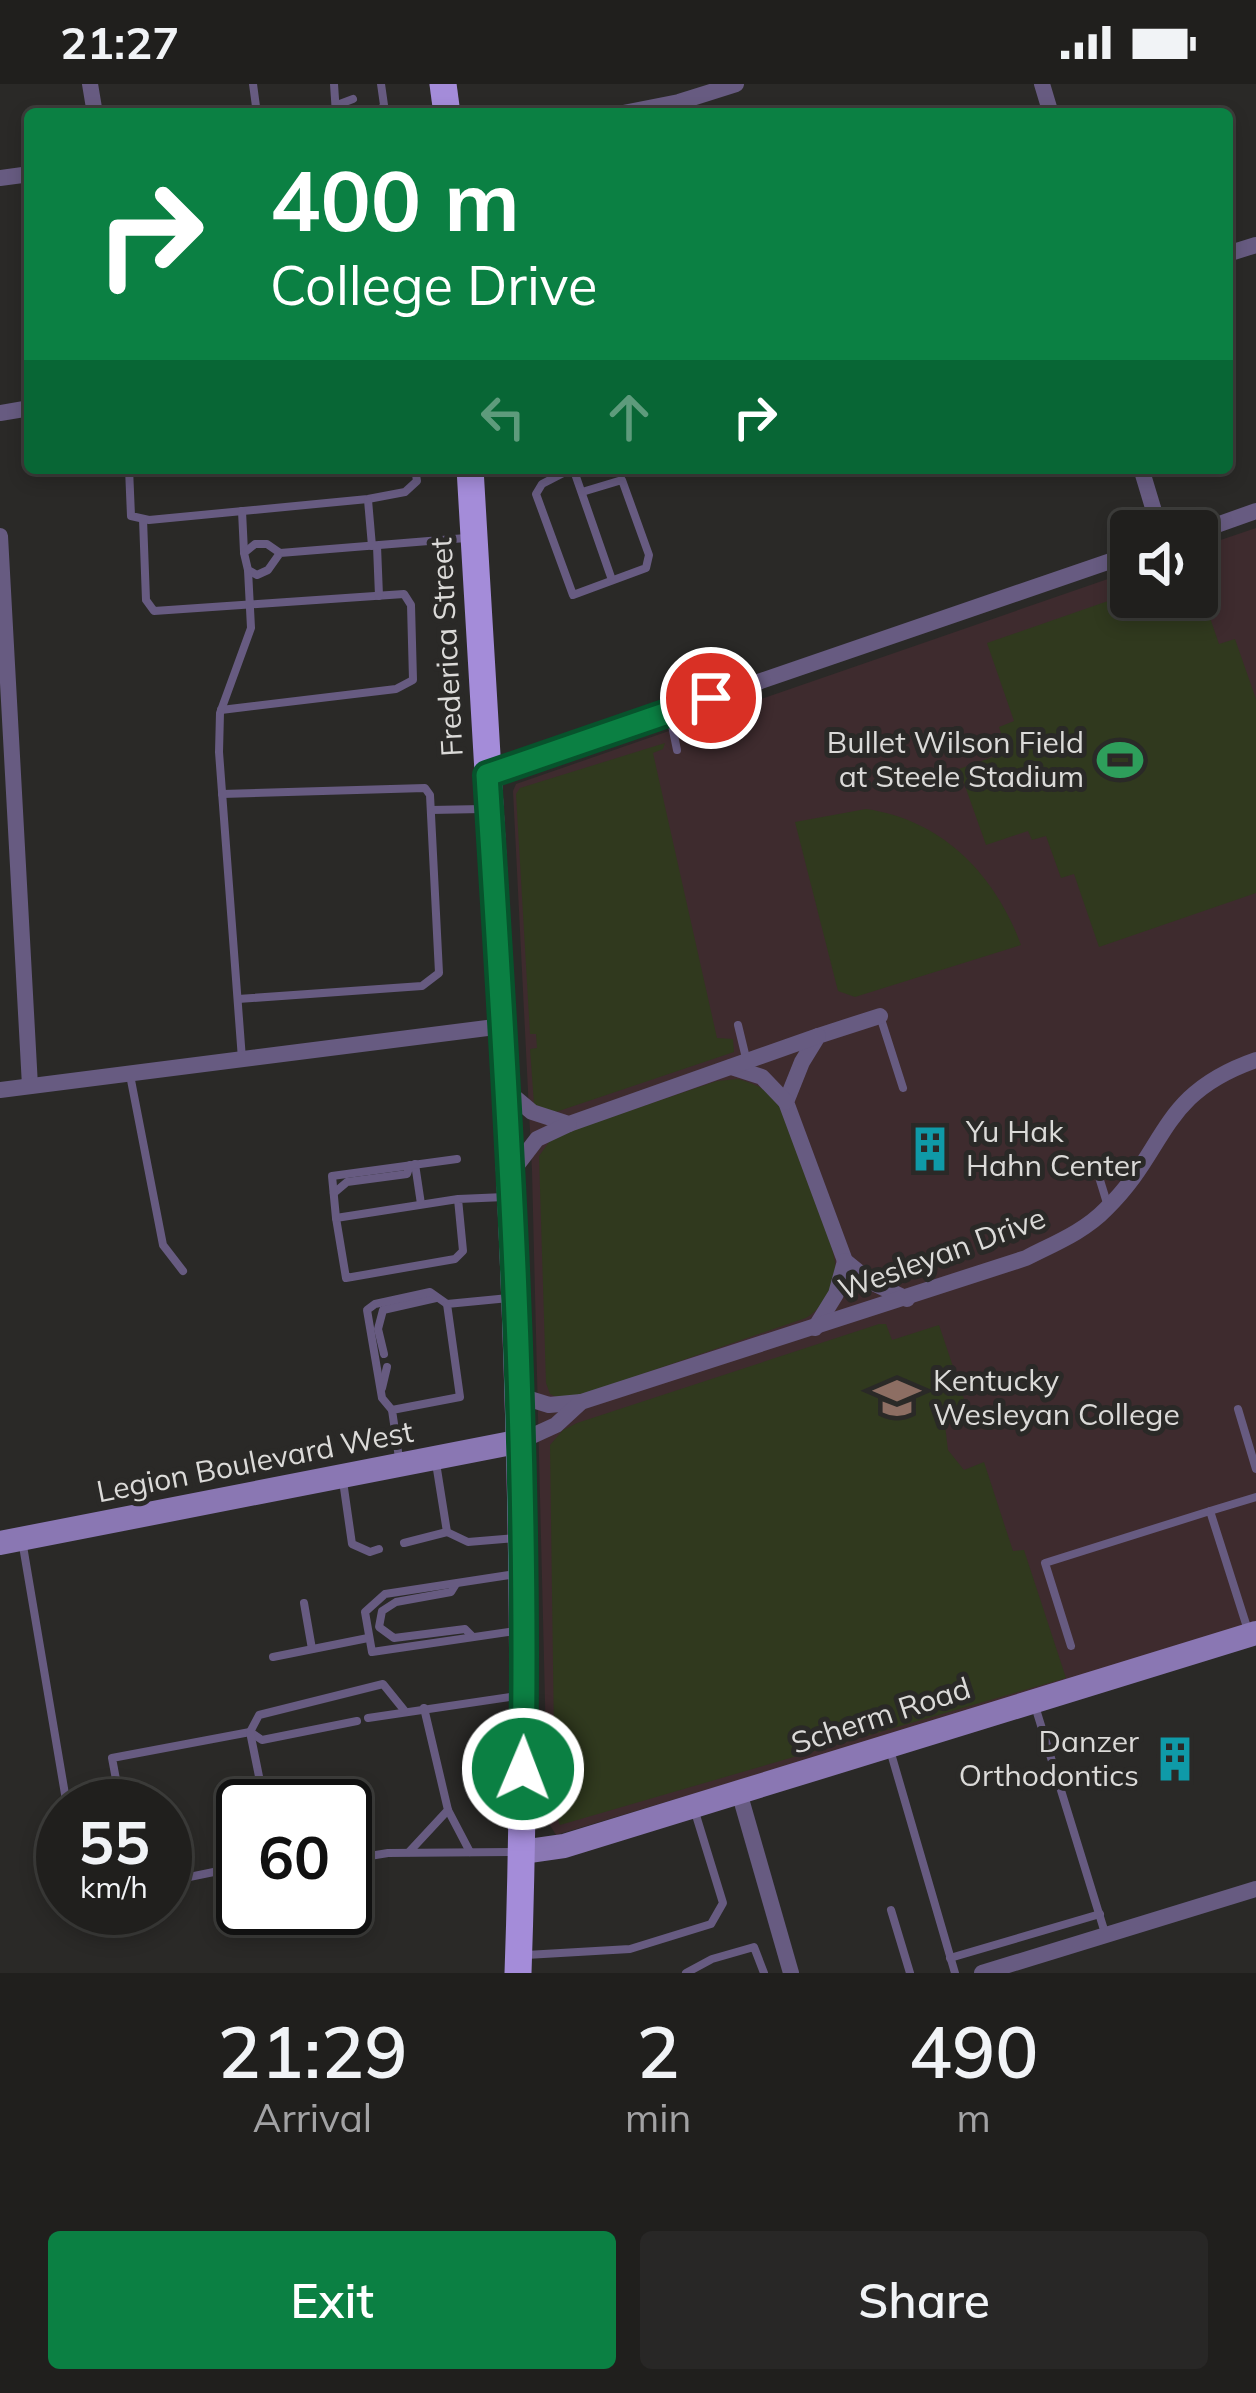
<!DOCTYPE html>
<style>
:root{--surface:#201f1d;--page:#282726;--text:#f1f3f6;--muted:#a2a2a4;--line:#3d3d3b;--accent:#0b8043}
body{margin:0;font-family:Mulish,sans-serif;background:var(--page);color:var(--text);height:100vh;display:flex;flex-direction:column;font-size:45px;white-space:nowrap}
*{box-sizing:border-box;margin:0}
p{font-size:39px;color:var(--muted)}
.icon{flex:none;width:66px;height:66px;fill:none;stroke:currentColor;stroke-width:2;stroke-linecap:round;stroke-linejoin:round}
.map{position:relative;height:1889px;overflow:hidden}
.panel{display:flex;flex-direction:column;background:var(--surface);flex:1}
.panel>*{flex:none}
.guide{position:absolute;left:24px;top:24px;width:1209px;height:366px;border-radius:12px;box-shadow:0 6px 18px #0003,0 0 0 3px var(--line);background:#0b8043;color:#fff;overflow:hidden}
.fabs{position:absolute;left:1110px;top:426px;display:grid;gap:24px}
.fabs a{display:grid;place-items:center;width:108px;height:108px;border-radius:12px;background:var(--surface);box-shadow:0 6px 18px #0003,0 0 0 3px var(--line);font-size:60px}
.speed{position:absolute;left:36px;top:1695px;display:flex;gap:24px;font-size:60px;font-weight:700;text-align:center}
.speed>*{display:grid;place-content:center;width:156px;height:156px;border-radius:50%;background:var(--surface);box-shadow:0 6px 18px #0003,0 0 0 3px var(--line);line-height:1}
.speed small{font-size:30px;font-weight:400}
.speed .limit{border:6px solid #111;border-radius:18px;background:#fff;color:#111}
.pin{position:absolute;display:grid;place-items:center;width:102px;height:102px;color:#fff;margin:-51px;border:6px solid #fff;border-radius:50%;box-shadow:0 3px 12px #0007}
.me{position:absolute;width:132px;margin:-66px;rotate:1deg;stroke-linejoin:round;filter:drop-shadow(0 0 9px #0008)}
.turn{display:flex;align-items:center;gap:42px;height:252px;padding:0 48px;font-size:54px}
.turn .icon{width:156px;height:156px;stroke-width:2.5}
.turn b{display:block;font-size:84px;line-height:102px}
.lanes{display:flex;align-items:center;height:114px;padding:0 48px;background:#0003;justify-content:center;gap:60px;direction:ltr}
.lanes .off{opacity:.35}
.eta{display:flex;justify-content:space-evenly;align-items:center;height:204px;text-align:center}
.eta b{font-size:72px;font-weight:600;line-height:84px}
.primary-button{display:flex;gap:24px;margin-top:auto;padding:24px 48px}
.primary-button a{flex:1;height:138px;border-radius:12px;background:var(--accent);color:#fff;font-size:48px;font-weight:600;line-height:138px;text-align:center}
.primary-button a+a{background:var(--page);color:var(--text)}
.status{display:flex;justify-content:space-between;align-items:center;height:84px;padding:0 60px;background:var(--surface);direction:ltr}
.status svg{height:33px;fill:currentColor}
.map>svg:first-child{display:block}
</style>
<div class="status"><b>21:27</b><svg viewBox="0 0 49 12"><path d="M0 12V9h3v3zM5 12V6h3v6zM10 12V3h3v9zM15 12V0h3v12zM26 1h20v11H26zM47 4h2v5h-2z"/></svg></div>
<div class="map">
<svg width="1256" height="1889" viewBox="0 0 1256 1889">
<rect width="100%" height="100%" fill="#2a2927"/>
<!-- education -->
<path fill="#3e2b2e" d="M1256,444V1541L556,1751L548,1738L532,1087L513,707L516,700L1131,487V513H1197V464Z"/>
<!-- green -->
<g fill="#30391e">
<path d="M1197,496L1219,560L1235,555L1256,615V809L1099,863L1074,790L1061,794L1046,752L1032,756L1028,747L986,761L959,685L1007,668L999,643L1014,637L987,559L1131,509V513H1197Z"/>
<path d="M665,659L663,665L653,669L717,954L733,955L734,968L553,1029L534,1020L530,965L537,964L536,950H530L516,710L520,704Z"/>
<path d="M866,725C943,736 995,791 1021,861L855,913L838,907L795,738Z"/>
<path d="M738,995C757,1000 773,1008 784,1025C793,1039 834,1161 835,1178C837,1199 823,1224 806,1234L578,1312L558,1314L550,1310L546,1299L539,1072L552,1054L563,1049L717,997Z"/>
<path d="M879,1240H886L892,1256L939,1241L967,1324L944,1333L948,1366L964,1386L984,1378L1013,1467L1024,1466L1066,1594L560,1741L555,1728L550,1361L563,1346L577,1339Z"/>
</g>
<g fill="none" stroke-linecap="round" stroke-linejoin="round">
<!-- lane -->
<g stroke="#675b81" stroke-width="8">
<path d="M253,0L257,30"/>
<path d="M334,0L336,30"/>
<path d="M337,21L353,15"/>
<path d="M378,30L384,21L381,0"/>
<path d="M129,384L131,432L149,436L368,415L405,408L417,397L415,384"/>
<path d="M573,384L542,400L536,410L573,511L646,484L649,471L622,396L582,408"/>
<path d="M573,384L612,496"/>
<path d="M368,416L372,462"/>
<path d="M242,427L244,468"/>
<path d="M143,435L146,516L154,527L404,510L411,521L413,596L396,605L221,626"/>
<path d="M377,462L379,512"/>
<path d="M280,469L268,486L257,491L248,486L244,469L255,460H267L280,469L466,454"/>
<path d="M670,632L677,666"/>
<path d="M222,710L425,704L430,711L439,889L422,902L238,915"/>
<path d="M431,726L482,725"/>
<path d="M880,932L903,1004"/>
<path d="M738,941L746,974"/>
<path d="M242,975L219,668L220,629L251,544L248,486"/>
<path d="M130,991L163,1161L183,1187"/>
<path d="M415,1080L421,1120"/>
<path d="M1095,1080L1107,1119"/>
<path d="M334,1109L347,1098L407,1090L410,1081"/>
<path d="M458,1115L463,1167L455,1175L346,1194L336,1134L458,1115L505,1113"/>
<path d="M336,1134L332,1092L457,1075"/>
<path d="M384,1270L378,1245L383,1226L436,1214"/>
<path d="M382,1304L387,1283"/>
<path d="M1238,1325L1256,1385"/>
<path d="M392,1326L382,1314L367,1226L375,1220L430,1208L447,1220"/>
<path d="M399,1374L392,1326L460,1313L447,1220L509,1214"/>
<path d="M436,1379L447,1448L468,1458L515,1454"/>
<path d="M343,1397L352,1460L370,1468L379,1465"/>
<path d="M1210,1427L1256,1413"/>
<path d="M404,1459L447,1448"/>
<path d="M23,1462L67,1722"/>
<path d="M456,1500L451,1508L396,1518L382,1527L379,1543L394,1554L465,1545L472,1552"/>
<path d="M304,1519L312,1565"/>
<path d="M515,1547L372,1568L365,1528L385,1510L516,1490"/>
<path d="M1071,1562L1045,1479L1210,1427L1246,1540"/>
<path d="M273,1573L368,1554"/>
<path d="M1035,1622L1105,1849"/>
<path d="M368,1634L517,1612"/>
<path d="M890,1666L955,1889"/>
<path d="M121,1722L112,1674L250,1648L262,1656L357,1637"/>
<path d="M265,1722L250,1648L259,1631L383,1600L404,1626"/>
<path d="M448,1726L470,1768"/>
<path d="M409,1768L448,1726L424,1624"/>
<path d="M345,1776L388,1769L517,1768"/>
<path d="M165,1798L243,1782"/>
<path d="M891,1826L910,1889"/>
<path d="M526,1871L630,1865L711,1840L723,1819L695,1728"/>
<path d="M950,1874L1100,1830"/>
<path d="M686,1889L712,1875L754,1863L764,1889"/>
</g>
<!-- street -->
<g stroke="#675b81" stroke-width="16">
<path d="M90,0L95,30"/>
<path d="M1042,0L1051,30"/>
<path d="M618,30L679,18L736,0"/>
<path d="M0,94L30,90"/>
<path d="M1227,170L1256,161"/>
<path d="M0,329L30,324"/>
<path d="M1141,384L1160,447"/>
<path d="M1197,448L1256,427"/>
<path d="M0,452L30,1002"/>
<path d="M487,691L1131,470"/>
<path d="M880,932L818,952L802,978L786,1018L845,1177L871,1198L907,1215"/>
<path d="M731,983L762,993L786,1018"/>
<path d="M0,1006L503,942"/>
<path d="M507,1007L532,1028L569,1040L818,952"/>
<path d="M511,1089L537,1055L569,1040"/>
<path d="M815,1244L836,1210L845,1177"/>
<path d="M520,1312L549,1321L581,1318"/>
<path d="M521,1357L556,1341L581,1318L1026,1174C1053,1160 1084,1148 1106,1125C1168,1065 1158,1010 1256,976"/>
<path d="M739,1708L791,1889"/>
<path d="M982,1889L1256,1805"/>
</g>
<!-- secondary -->
<g stroke="#8a77b3" stroke-width="24">
<path d="M0,1459L521,1357"/>
<path d="M522,1768L564,1762L1256,1549"/>
</g>
<!-- primary -->
<g stroke="#a48cd9" stroke-width="27">
<path d="M443,0L447,30"/>
<path d="M470,384C499,886 536,1386 518,1889"/>
</g>
</g>
<g fill="none" stroke-linecap="round" stroke-linejoin="round">
<!-- route casing -->
<g stroke="#07532c" stroke-width="30">
<path id="route" d="M523,1685C529,1353 508,1022 487,691L711,614"/>
</g>
<!-- route -->
<use href="#route" stroke="#0b8043" stroke-width="21"/>
</g>
<!-- icons -->
<defs>
<g id="stadium-bare" transform="scale(3.6)"><path d="M0-5a6.5 5 0 1 0 0 10a6.5 5 0 1 0 0-10ZM-3.5-1.8h7v3.6h-7Z" fill="#2e9e5b" stroke="#2a2927" stroke-width="2.5" paint-order="stroke"/></g>
<g id="building-bare" transform="scale(3.6)"><path d="M-4-6H4V6H1V3H-1V6H-4ZM-2.5-4.3h1.7v1.8h-1.7ZM.8-4.3h1.7v1.8H.8ZM-2.5-1h1.7V.8h-1.7ZM.8-1h1.7V.8H.8Z" fill="#0f9aa8" stroke="#2a2927" stroke-width="2.5" paint-order="stroke"/></g>
<g id="university-bare" transform="scale(3.6)"><path d="M0-5L7-2L0 1L-7-2ZM-4 1L0 2.5L4 1V4Q0 6-4 4Z" fill="#8d6e63" stroke="#2a2927" stroke-width="2.5" paint-order="stroke"/></g>
</defs>
<g fill-rule="evenodd">
<use href="#stadium-bare" x="1120" y="676"/>
<use href="#building-bare" x="930" y="1065"/>
<use href="#university-bare" x="897" y="1314"/>
<use href="#building-bare" x="1175" y="1675"/>
</g>
<g text-anchor="middle" stroke-width="10" stroke-linejoin="round" paint-order="stroke">
<!-- street labels -->
<g font-size="30" fill="#dbdad8" stroke="#2a2927">
<text transform="translate(447 563) rotate(-93)" y="10">Frederica Street</text>
<text transform="translate(942 1170) rotate(-20)" y="10">Wesleyan Drive</text>
<text transform="translate(255 1378) rotate(-11)" y="10">Legion Boulevard West</text>
<text transform="translate(881 1632) rotate(-18)" y="10">Scherm Road</text>
</g>
<!-- poi labels -->
<g font-size="30" fill="#dbdad8" stroke="#2a2927" text-anchor="end">
<text x="1084" y="669">Bullet Wilson Field<tspan x="1084" dy="34">at Steele Stadium</tspan></text>
<text x="966" y="1058" text-anchor="start">Yu Hak<tspan x="966" dy="34">Hahn Center</tspan></text>
<text x="933" y="1307" text-anchor="start">Kentucky<tspan x="933" dy="34">Wesleyan College</tspan></text>
<text x="1139" y="1668">Danzer<tspan x="1139" dy="34">Orthodontics</tspan></text>
</g>
</g>
</svg>
<div class="fabs">
<a><svg class="icon" aria-label="sound" viewBox="0 0 24 24"><path d="M4 9h4l5-4v14l-5-4H4zM17 9q2 3 0 6"/></svg></a>
</div>
<div class="speed"><div>55<small>km/h</small></div><div class="limit">60</div></div>
<div class="pin" style="left:711px;top:614px;background:#d93025"><svg class="icon" aria-label="arrive" viewBox="0 0 24 24"><path d="M6 21V4h12l-3 4 3 4H6"/></svg></div>
<svg class="me" style="left:523px;top:1685px" viewBox="-20 -20 40 40"><circle r="17" fill="#0b8043" stroke="#fff" stroke-width="3"/><path d="M0-11L8 9 0 5-8 9z" fill="#fff"/></svg>
<div class="guide">
<div class="turn"><svg class="icon" aria-label="right" viewBox="0 0 24 24"><path d="M7 20v-9h11M14 6l5 5-5 5"/></svg><div><b>400 m</b>College Drive</div></div>
<div class="lanes"><svg class="icon off" aria-label="left" viewBox="0 0 24 24"><path d="M17 20v-9H6M10 6l-5 5 5 5"/></svg><svg class="icon off" aria-label="ahead" viewBox="0 0 24 24"><path d="M12 20V5M6 11l6-6 6 6"/></svg><svg class="icon" aria-label="right" viewBox="0 0 24 24"><path d="M7 20v-9h11M14 6l5 5-5 5"/></svg></div>
</div>
</div>
<section class="panel">
<div class="eta">
<div><b>21:29</b><p>Arrival</p></div>
<div><b>2</b><p>min</p></div>
<div><b>490</b><p>m</p></div>
</div>
<div class="primary-button"><a>Exit</a><a>Share</a></div>
</section>
